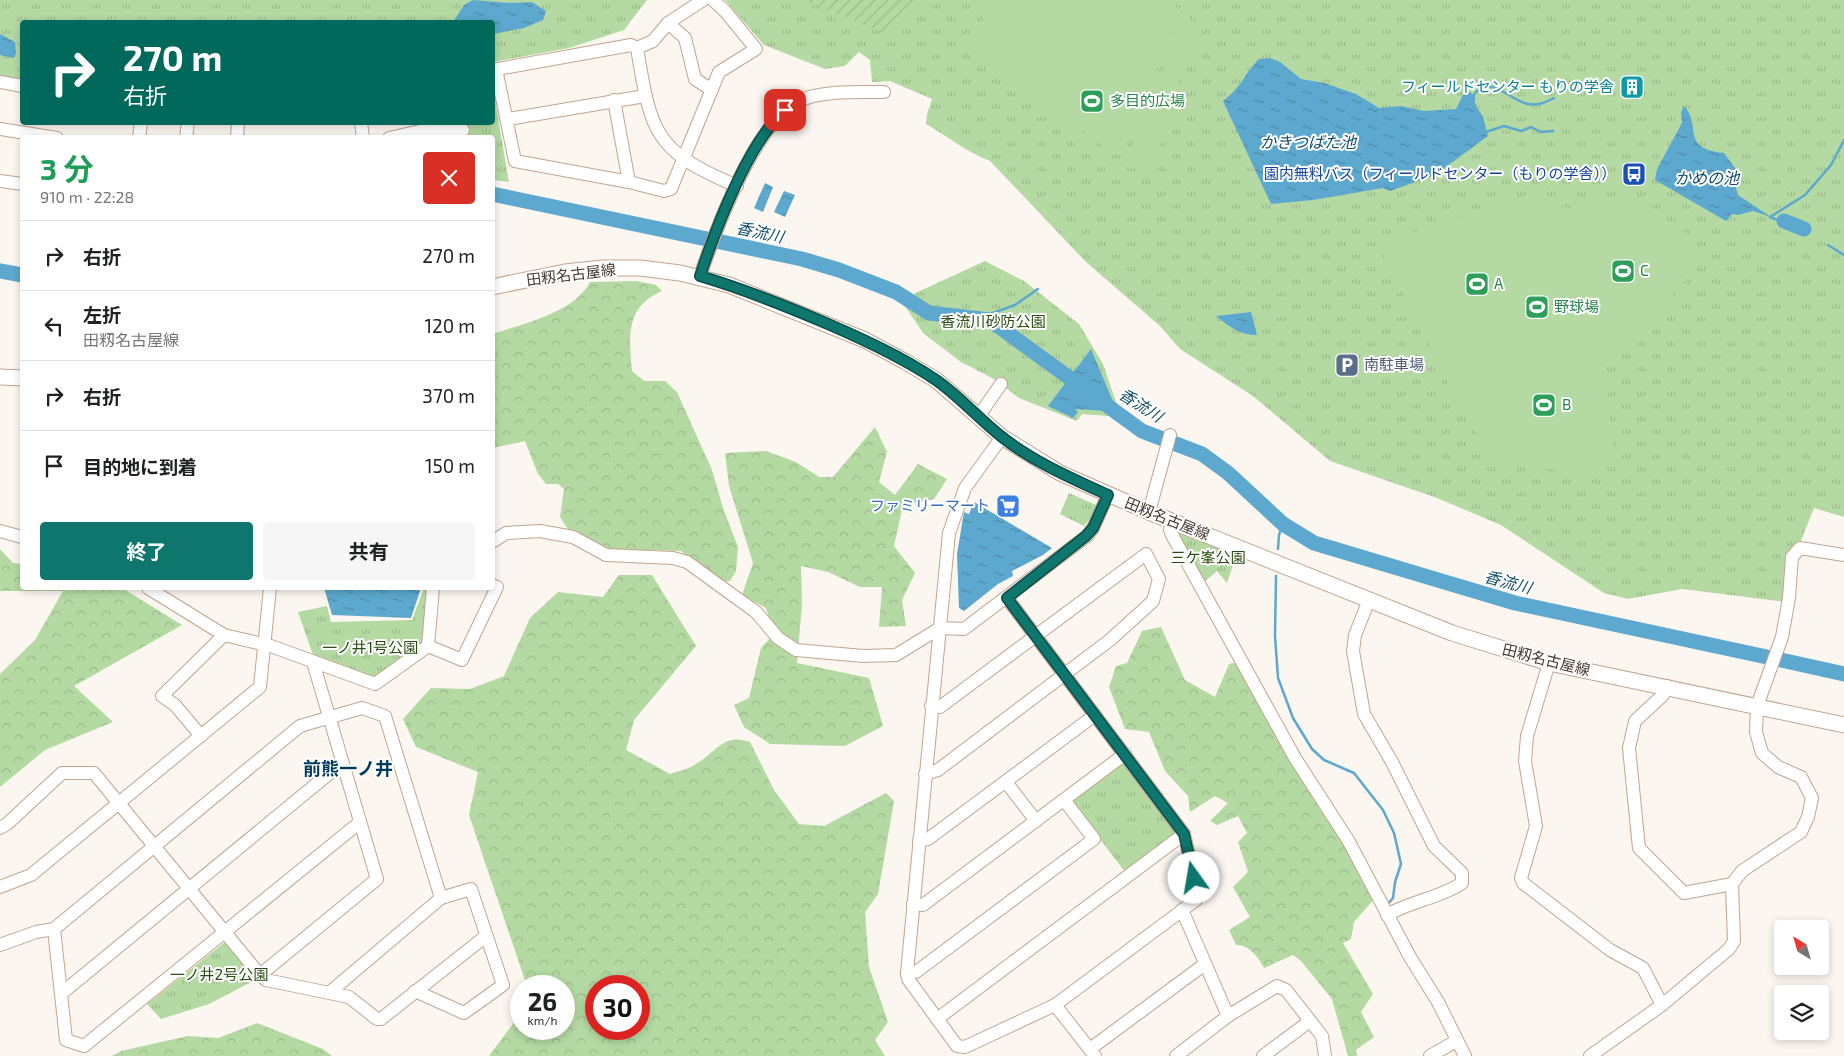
<!DOCTYPE html>
<html lang="ja">
<meta charset="utf-8">
<style>
:root{--surface:#fff;--page:#f6f6f6;--text:#202124;--muted:#757577;--line:#e0e0e0;--accent:#0f766e}
body{margin:0;font-family:"Exo 2","Noto Sans JP",sans-serif;background:var(--page);color:var(--text);height:100vh;display:flex;flex-direction:column;font-size:19px;white-space:nowrap}
*{box-sizing:border-box;margin:0}
p{font-size:16px;color:var(--muted)}
.icon{flex:none;width:28px;height:28px;fill:none;stroke:currentColor;stroke-width:2;stroke-linecap:round;stroke-linejoin:round}
.map{position:relative;flex:1;overflow:hidden}
.details{position:absolute;left:20px;top:135px;width:475px;height:455px;display:flex;flex-direction:column;background:var(--surface);border-radius:5px;box-shadow:0 2px 8px #0003}
.details>*{flex:none}
.top-card{position:absolute;left:20px;top:20px;width:475px;height:105px;border-radius:5px;box-shadow:0 2px 8px #0003;background:#00695c;color:#fff;overflow:hidden}
.needle{width:32px;rotate:323deg}
.controls{position:absolute;left:1774px;top:920px;display:grid;gap:10px}
.controls a{display:grid;place-items:center;width:55px;height:55px;border-radius:5px;background:var(--surface);box-shadow:0 2px 8px #0003;font-size:25px}
.speed{position:absolute;left:510px;top:975px;display:flex;gap:10px;font-size:25px;font-weight:700;text-align:center}
.speed>*{display:grid;place-content:center;width:65px;height:65px;border-radius:50%;background:var(--surface);box-shadow:0 2px 8px #0003;line-height:1}
.speed small{font-size:12px;font-weight:400}
.speed .limit{border:8px solid #d22;background:#fff;color:#111}
.pin{position:absolute;display:grid;place-items:center;width:42px;height:42px;color:#fff;margin:-21px;border-radius:10px;box-shadow:0 2px 8px #0006}
.me{position:absolute;width:55px;margin:-28px;rotate:347deg;stroke-linejoin:round;filter:drop-shadow(0 0 4px #0008)}
.turn{display:flex;align-items:center;gap:18px;height:105px;padding:0 20px;font-size:22px}
.turn .icon{width:65px;height:65px;stroke-width:2.5}
.turn b{display:block;font-size:35px;line-height:42px}
.round{display:grid;place-items:center;flex:none;width:52px;height:52px;border-radius:5px;background:var(--page)}
.headline{display:flex;align-items:center;justify-content:space-between;height:85px;padding:0 20px}
h1{font-size:30px;font-weight:700;line-height:38px;color:#1e9e55}
.primary-button{display:flex;gap:10px;margin-top:auto;padding:10px 20px}
.primary-button a{flex:1;height:58px;border-radius:5px;background:var(--accent);color:#fff;font-size:20px;font-weight:700;line-height:58px;text-align:center}
.primary-button a+a{background:var(--page);color:var(--text)}
ul{padding:0;list-style:none}
li{display:flex;align-items:center;gap:15px;height:70px;padding:0 20px;border-top:1px solid var(--line)}
li div{flex:1}
li b{display:block;font-size:19px}
li em{font-style:normal}
.map>svg:first-child{display:block}
</style>
<div class="map">
<svg width="1844" height="1056" viewBox="0 0 1844 1056">
<defs>
<pattern id="forest-crowns" width="20" height="18" patternUnits="userSpaceOnUse" patternTransform="scale(1.25)"><rect width="20" height="18" fill="#b4d9a2"/><path d="M2 6a3 3 0 1 1 6 0M12 15a3 3 0 1 1 6 0" fill="none" stroke="#9cbb8c"/></pattern>
<pattern id="park-tufts" width="24" height="20" patternUnits="userSpaceOnUse" patternTransform="scale(1.25)"><rect width="24" height="20" fill="#b4d9a2"/><path d="M3 7l-1-3M5 7V3M7 7l1-3M15 17l-1-3M17 17v-4M19 17l1-3" fill="none" stroke="#9cbb8c"/></pattern>
<pattern id="garden-furrows" width="10" height="10" patternUnits="userSpaceOnUse" patternTransform="scale(1.25)"><rect width="10" height="10" fill="#b4d9a2"/><path d="M-1 1l2-2M0 10L10 0M9 11l2-2" fill="none" stroke="#9cbb8c"/></pattern>
<pattern id="water-ripples" width="26" height="14" patternUnits="userSpaceOnUse" patternTransform="scale(1.25)"><rect width="26" height="14" fill="#5da8ce"/><path d="M2 4q2-2 4 0t4 0M15 11q2-2 4 0t4 0" fill="none" stroke="#4f8aa8"/></pattern>
</defs>
<rect width="100%" height="100%" fill="#fcf6f1"/>
<!-- forest -->
<g fill="url(#forest-crowns)" fill-rule="evenodd">
<path d="M636,281L656,285L662,291C625,307 629,336 632,371L644,381H665L677,392L712,470L723,508L738,547L736,571L730,581L720,582L681,551L650,550L629,555H614L568,529L560,517L564,489L558,484H546L538,474L525,441L493,448V334C524,323 574,313 590,282Z"/>
<path d="M875,427L887,452L879,482L895,495L918,464L947,479L934,499L903,505L894,546L915,573L902,600L906,626L879,627L882,587H860L828,572L801,566L802,605L797,663L869,678L883,726L845,746L770,744L744,727L734,705L749,698L761,648L774,634L766,608L742,595L753,563L729,486L725,453L766,451L796,462L819,477H833Z"/>
<path d="M0,549L13,563L22,564V588H122L182,625L74,686L113,722L45,750L0,787V674L35,640L63,591H0Z"/>
<path d="M619,575H652L696,646L634,720L626,750L670,774C680,771 691,768 699,762C718,749 726,733 750,742L774,790L799,824L824,826L886,793L894,801L878,894L865,912L869,967L888,1022L875,1040L885,1056H489L521,1013V1029H564V986H527L469,815L478,772L416,747L403,719L431,688L470,689L504,676L530,618L558,592L603,597ZM596,986H639V1029H596Z"/>
<path d="M1161,627L1185,680L1215,697L1229,664L1239,662L1345,841L1375,898L1354,922L1351,939L1343,943L1373,994L1361,1012L1374,1037L1356,1050L1357,1056H1348L1332,999L1301,961L1293,955L1264,968C1258,957 1250,945 1236,945L1229,930L1250,917L1233,887L1248,872L1238,842L1247,833L1238,816L1217,825L1210,821L1228,803L1215,796L1190,812L1188,796L1165,771L1149,732L1125,729L1109,687L1116,666L1127,663L1142,631Z"/>
<path d="M257,1023L323,1049L332,1056H112L121,1051L188,1036L218,1038Z"/>
</g>
<!-- park -->
<g fill="url(#park-tufts)">
<path d="M0,0H647L624,30L569,48L493,62L492,22H22V80L0,75Z"/>
<path d="M725,0H1844V517L1814,508L1798,548L1787,602L1682,589L1628,599L1604,593L1501,525L1437,498L1330,461L1253,396L1180,349L1160,326L1086,262L990,161C968,153 947,136 926,124L927,114L932,99L890,81L872,82L870,60L859,52L845,66L825,69L764,45Z"/>
<path d="M493,89L509,182L493,180L492,138L469,137L466,123L492,122Z"/>
<path d="M985,261L1024,281L1079,324L1103,364L1117,405L1109,416L1082,414L1077,421L1019,398L994,379L961,362L923,333L905,306L909,296Z"/>
<path d="M1069,493L1096,505L1094,513L1084,526L1060,514Z"/>
<path d="M1180,530L1237,553L1227,583L1217,571L1203,583L1179,539Z"/>
<path d="M424,588H427L424,643L374,679L313,655L298,612L327,606L331,622L412,620Z"/>
<path d="M1118,765H1124L1174,830L1173,837L1125,872L1074,805V798Z"/>
<path d="M225,942L255,980L209,1004L161,1019L147,1004Z"/>
</g>
<!-- garden -->
<path fill="url(#garden-furrows)" d="M803,0H916L889,35Z"/>
<!-- pitch -->
<g fill="#b4d9a2">
<path d="M990,0H1168L1191,20L1198,40L1170,101L1178,106L1151,165L1133,169L1124,162L1177,41L1173,31L1125,146L1108,150L980,56L975,44Z"/>
<path d="M1624,195L1692,237L1698,266L1627,348L1603,350L1614,454L1602,468L1590,472L1490,464L1485,452V448L1435,359L1437,357L1383,257L1390,239L1524,198L1570,208L1580,206L1599,196L1611,200Z"/>
</g>
<!-- water -->
<g fill="url(#water-ripples)">
<path d="M473,0L510,3L532,2L546,11L543,20L524,28L493,34L492,22H453L464,5Z"/>
<path d="M0,34L15,42L16,53L14,58L0,55Z"/>
<path d="M1270,58L1280,62L1301,79L1324,83L1356,94L1379,108L1401,106L1424,111L1456,109L1463,95L1470,92L1475,97V104L1483,117L1488,136L1435,175L1390,191L1383,188L1313,200L1271,204L1223,101C1243,86 1243,75 1259,59Z"/>
<path d="M1684,106C1702,125 1680,149 1724,153L1738,172L1739,180L1734,181L1738,195L1771,217L1753,211L1738,215L1732,214L1726,221L1655,180L1657,169L1682,123L1681,112Z"/>
<path d="M765,183L773,187L763,212L754,208Z"/>
<path d="M784,191L795,195L785,217L774,212Z"/>
<path d="M1251,312L1257,335C1239,335 1230,327 1216,316Z"/>
<path d="M1091,349L1114,404L1108,411L1075,409L1078,412L1073,418L1048,406Z"/>
<path d="M974,502L1052,548L1043,555L1012,571L1013,576L998,584L964,611L959,608L957,554L964,512L969,514Z"/>
<path d="M324,588H421L411,618L332,615Z"/>
</g>
<g fill="none" stroke-linecap="round" stroke-linejoin="round">
<!-- stream -->
<g stroke="#5da8ce" stroke-width="2.5">
<path d="M1473,96C1489,72 1510,101 1528,104C1538,106 1546,102 1554,98"/>
<path d="M1486,132L1504,126L1521,131L1531,127L1541,132L1553,131"/>
<path d="M1770,217L1805,195L1831,165L1844,140"/>
<path d="M1770,217L1780,221"/>
<path d="M1828,245L1844,255"/>
<path d="M976,319L1015,305L1038,289"/>
<path d="M1278,549L1279,535L1283,524"/>
<path d="M1276,576L1275,636L1278,678L1293,718L1312,749L1324,760L1354,773L1383,810L1394,833L1401,864L1395,882L1393,898L1387,905"/>
</g>
<!-- river -->
<g stroke="#5da8ce" stroke-width="15">
<path d="M492,194L802,259L839,270L896,292L929,313L990,320L1142,431L1202,454L1228,473L1283,524L1314,543L1515,603L1767,657"/>
<path d="M1784,221L1804,229"/>
<path d="M0,271L22,275"/>
<path d="M1781,660L1844,674"/>
</g>
<!-- minor casing -->
<g stroke="#c2a58e" stroke-width="14">
<g id="minor">
<path d="M668,23L685,38L695,79L712,90"/>
<path d="M637,48L653,41L668,23L703,0"/>
<path d="M496,69L515,161L629,182L664,191L671,189L719,72L756,49L725,11L713,0"/>
<path d="M492,70L631,45L637,48C651,133 654,151 737,186"/>
<path d="M0,82L22,86"/>
<path d="M614,100L629,182"/>
<path d="M508,119L645,96"/>
<path d="M361,122L363,138"/>
<path d="M0,129L57,138"/>
<path d="M139,138L141,122"/>
<path d="M186,138L188,122"/>
<path d="M237,138L238,122"/>
<path d="M389,138L420,131L463,130"/>
<path d="M0,181L22,184"/>
<path d="M700,276C716,229 754,126 797,102C819,90 859,92 884,92"/>
<path d="M978,417L1001,384"/>
<path d="M1002,437L965,488L949,533L907,973L908,979L957,1046L965,1047L1055,1005L1196,900L1198,893L1184,834L1007,598"/>
<path d="M1149,512L1170,435"/>
<path d="M1173,521L1170,530L1172,535L1295,758L1348,840L1410,957L1438,1002L1465,1056"/>
<path d="M0,531L22,537"/>
<path d="M492,542L506,533L540,531L573,537L606,555L673,558L687,562L756,612L778,638L796,650L863,656L896,655L940,628L964,629L1087,536L1093,528L1108,495"/>
<path d="M148,588L224,635L271,646L375,684L428,646L433,588"/>
<path d="M1369,600L1355,635L1353,651L1364,714L1392,762L1434,846L1462,873V883C1440,898 1411,901 1387,915"/>
<path d="M428,646L462,660L497,587L492,585"/>
<path d="M1549,663L1527,736L1525,761L1536,826L1521,878L1523,883L1610,950L1643,968L1662,1005"/>
<path d="M1667,686L1663,695L1635,721L1629,748L1639,848L1684,893L1732,884L1742,871L1801,832L1808,817L1812,798L1801,777L1778,767L1762,753L1756,732L1757,706L1782,637L1789,598L1792,557L1800,548L1844,555"/>
<path d="M201,736L175,705L162,696L224,635"/>
<path d="M925,774L938,770L1110,640L1153,601L1159,579L1146,554L940,707L931,706"/>
<path d="M1006,782L1036,821"/>
<path d="M0,828L7,824L62,773H94L260,975L266,980L349,997L377,1019H381L486,936"/>
<path d="M919,841L928,839L1095,715"/>
<path d="M0,887L31,875L260,687L270,588"/>
<path d="M913,904L923,905L1125,754"/>
<path d="M54,929L66,1040L84,1046L359,823"/>
<path d="M0,945L36,932L54,929L300,726L362,708L385,716L441,898L330,992"/>
<path d="M907,973L916,972L1094,839L1064,800"/>
<path d="M260,975L377,879L313,662"/>
<path d="M415,991L464,1013L503,985L471,889L441,898"/>
<path d="M62,993L342,763"/>
<path d="M1055,1005L1095,1056"/>
<path d="M1228,1016L1277,986L1286,990L1322,1036L1325,1056"/>
<path d="M937,1019L1184,834"/>
<path d="M1090,1049L1205,964"/>
<path d="M1176,1056L1228,1016L1182,910"/>
<path d="M1263,1056L1310,1021"/>
<path d="M1430,1056L1456,1041"/>
<path d="M1590,1056L1662,1005L1729,949L1734,941L1732,884"/>
</g>
</g>
<!-- major casing -->
<g stroke="#c2a58e" stroke-width="17">
<g id="major">
<path d="M492,287L565,272L603,268H640L680,273L729,285L865,340L906,362L936,380L1002,437L1060,473L1149,512L1452,633L1549,663L1844,725"/>
<path d="M0,377L22,378"/>
</g>
</g>
<!-- minor -->
<use href="#minor" stroke="#fff" stroke-width="12"/>
<!-- major -->
<use href="#major" stroke="#fff" stroke-width="15"/>
</g>
<g fill="none" stroke-linecap="round" stroke-linejoin="round">
<!-- route casing -->
<g stroke="#0a4d48" stroke-width="12">
<path id="route" d="M785,110C748,143 716,228 700,276C744,289 786,306 828,324C865,340 902,357 936,380C959,396 979,419 1002,437C1034,462 1071,478 1108,495L1093,528L1086,536L1007,598L1184,834L1194,878"/>
</g>
<!-- route -->
<use href="#route" stroke="#0f766e" stroke-width="9"/>
</g>
<!-- icons -->
<defs>
<g id="building-square" transform="scale(1.25)"><rect x="-9" y="-9" width="18" height="18" rx="4" fill="#0f9aa8" stroke="#fff"/><path d="M-4-6H4V6H1V3H-1V6H-4ZM-2.5-4.3h1.7v1.8h-1.7ZM.8-4.3h1.7v1.8H.8ZM-2.5-1h1.7V.8h-1.7ZM.8-1h1.7V.8H.8Z" fill="#fff"/></g>
<g id="stadium-square" transform="scale(1.25)"><rect x="-9" y="-9" width="18" height="18" rx="4" fill="#2e9e5b" stroke="#fff"/><path d="M0-5a6.5 5 0 1 0 0 10a6.5 5 0 1 0 0-10ZM-3.5-1.8h7v3.6h-7Z" fill="#fff"/></g>
<g id="bus-square" transform="scale(1.25)"><rect x="-9" y="-9" width="18" height="18" rx="4" fill="#1a4fb4" stroke="#fff"/><path d="M-5-6H5V4H4V6H2V4H-2V6H-4V4H-5ZM-3.5-4V0h7V-4ZM-3.5 1.2v1.5H-2V1.2ZM2 1.2v1.5H3.5V1.2Z" fill="#fff"/></g>
<g id="parking-square" transform="scale(1.25)"><rect x="-9" y="-9" width="18" height="18" rx="4" fill="#5c6f8a" stroke="#fff"/><path d="M-3.5-5.5H1a3.5 3.5 0 0 1 0 7H-1V5.5H-3.5ZM-1-3.4V-.6H.8a1.4 1.4 0 0 0 0-2.8Z" fill="#fff"/></g>
<g id="supermarket-square" transform="scale(1.25)"><rect x="-9" y="-9" width="18" height="18" rx="4" fill="#3f7fe0" stroke="#fff"/><path d="M-6-5.5h2.5l.6 2H6L4.5 2H-2.5L-4.4-4H-6ZM-1.5 3.2a1.3 1.3 0 1 0 .1 0ZM3 3.2a1.3 1.3 0 1 0 .1 0Z" fill="#fff"/></g>
</defs>
<g fill-rule="evenodd">
<use href="#building-square" x="1632" y="87"/>
<use href="#stadium-square" x="1092" y="101"/>
<use href="#bus-square" x="1634" y="174"/>
<use href="#stadium-square" x="1623" y="271"/>
<use href="#stadium-square" x="1477" y="284"/>
<use href="#stadium-square" x="1537" y="307"/>
<use href="#parking-square" x="1347" y="365"/>
<use href="#stadium-square" x="1544" y="405"/>
<use href="#supermarket-square" x="1008" y="506"/>
</g>
<g text-anchor="middle" stroke-width="4" stroke-linejoin="round" paint-order="stroke">
<!-- culture labels -->
<g font-size="15" fill="#0d838f" stroke="#fff" text-anchor="end">
<text x="1614" y="92">フィールドセンター もりの学舎</text>
</g>
<!-- leisure labels -->
<g font-size="15" fill="#27864d" stroke="#fff" text-anchor="start">
<text x="1110" y="106">多目的広場</text>
<text x="1640" y="276">C</text>
<text x="1494" y="289">A</text>
<text x="1554" y="312">野球場</text>
<text x="1562" y="410">B</text>
</g>
<!-- transit labels -->
<g font-size="15" fill="#164399" stroke="#fff" text-anchor="end">
<text x="1616" y="179">園内無料バス（フィールドセンター（もりの学舎））</text>
</g>
<!-- street labels -->
<g font-size="15" fill="#463a30" stroke="#fff">
<text transform="translate(571 275) rotate(-7)" y="5">田籾名古屋線</text>
<text transform="translate(1167 519) rotate(22)" y="5">田籾名古屋線</text>
<text transform="translate(1546 660) rotate(14)" y="5">田籾名古屋線</text>
</g>
<!-- park labels -->
<g font-size="15" fill="#294e11" stroke="#fff">
<text x="993" y="327">香流川砂防公園</text>
<text x="1208" y="563">三ケ峯公園</text>
<text x="370" y="653">一ノ井1号公園</text>
<text x="219" y="980">一ノ井2号公園</text>
</g>
<!-- service labels -->
<g font-size="15" fill="#4e5e75" stroke="#fff" text-anchor="start">
<text x="1364" y="370">南駐車場</text>
</g>
<!-- shop labels -->
<g font-size="15" fill="#366cbe" stroke="#fff" text-anchor="end">
<text x="990" y="511">ファミリーマート</text>
</g>
<!-- water labels -->
<g font-size="16" font-style="italic" fill="#124e69" stroke="#fff">
<text x="1308" y="148">かきつばた池</text>
<text x="1707" y="184">かめの池</text>
<text transform="translate(760 232) rotate(12)" y="6">香流川</text>
<text transform="translate(1141 405) rotate(32)" y="6">香流川</text>
<text transform="translate(1508 582) rotate(15)" y="6">香流川</text>
</g>
<!-- quarter labels -->
<g font-size="18" font-weight="bold" fill="#003a5c" stroke="#fff">
<text x="348" y="775">前熊一ノ井</text>
</g>
</g>
</svg>
<div class="controls">
<a><svg class="needle" viewBox="-14 -14 28 28"><path d="M0-13l5 13h-10z" fill="#e53935"/><path d="M0 13l5-13h-10z" fill="#757577"/></svg></a>
<a><svg class="icon" aria-label="layers" viewBox="0 0 24 24"><path d="M12 4l9 5-9 5-9-5zM3 14l9 5 9-5"/></svg></a>
</div>
<div class="speed"><div>26<small>km/h</small></div><div class="limit">30</div></div>
<div class="pin" style="left:785px;top:110px;background:#d93025"><svg class="icon" aria-label="arrive" viewBox="0 0 24 24"><path d="M6 21V4h12l-3 4 3 4H6"/></svg></div>
<svg class="me" style="left:1194px;top:878px" viewBox="-20 -20 40 40"><circle r="19" fill="#fff"/><path d="M0-13L10 11 0 6-10 11z" fill="#0f766e"/></svg>
<div class="top-card">
<div class="turn"><svg class="icon" aria-label="right" viewBox="0 0 24 24"><path d="M7 20v-9h11M14 6l5 5-5 5"/></svg><div><b>270 m</b>右折</div></div>
</div>
<section class="details">
<div class="headline"><div><h1>3 分</h1><p>910 m · 22:28</p></div><a class="round" style="background:#d93025;color:#fff"><svg class="icon" aria-label="close" viewBox="0 0 24 24"><path d="M6 6l12 12M18 6L6 18"/></svg></a></div>
<ul>
<li><svg class="icon" aria-label="right" viewBox="0 0 24 24"><path d="M7 20v-9h11M14 6l5 5-5 5"/></svg><div><b>右折</b></div><em>270 m</em></li>
<li><svg class="icon" aria-label="left" viewBox="0 0 24 24"><path d="M17 20v-9H6M10 6l-5 5 5 5"/></svg><div><b>左折</b><p>田籾名古屋線</p></div><em>120 m</em></li>
<li><svg class="icon" aria-label="right" viewBox="0 0 24 24"><path d="M7 20v-9h11M14 6l5 5-5 5"/></svg><div><b>右折</b></div><em>370 m</em></li>
<li><svg class="icon" aria-label="arrive" viewBox="0 0 24 24"><path d="M6 21V4h12l-3 4 3 4H6"/></svg><div><b>目的地に到着</b></div><em>150 m</em></li>
</ul>
<div class="primary-button"><a>終了</a><a>共有</a></div>
</section>
</div>
